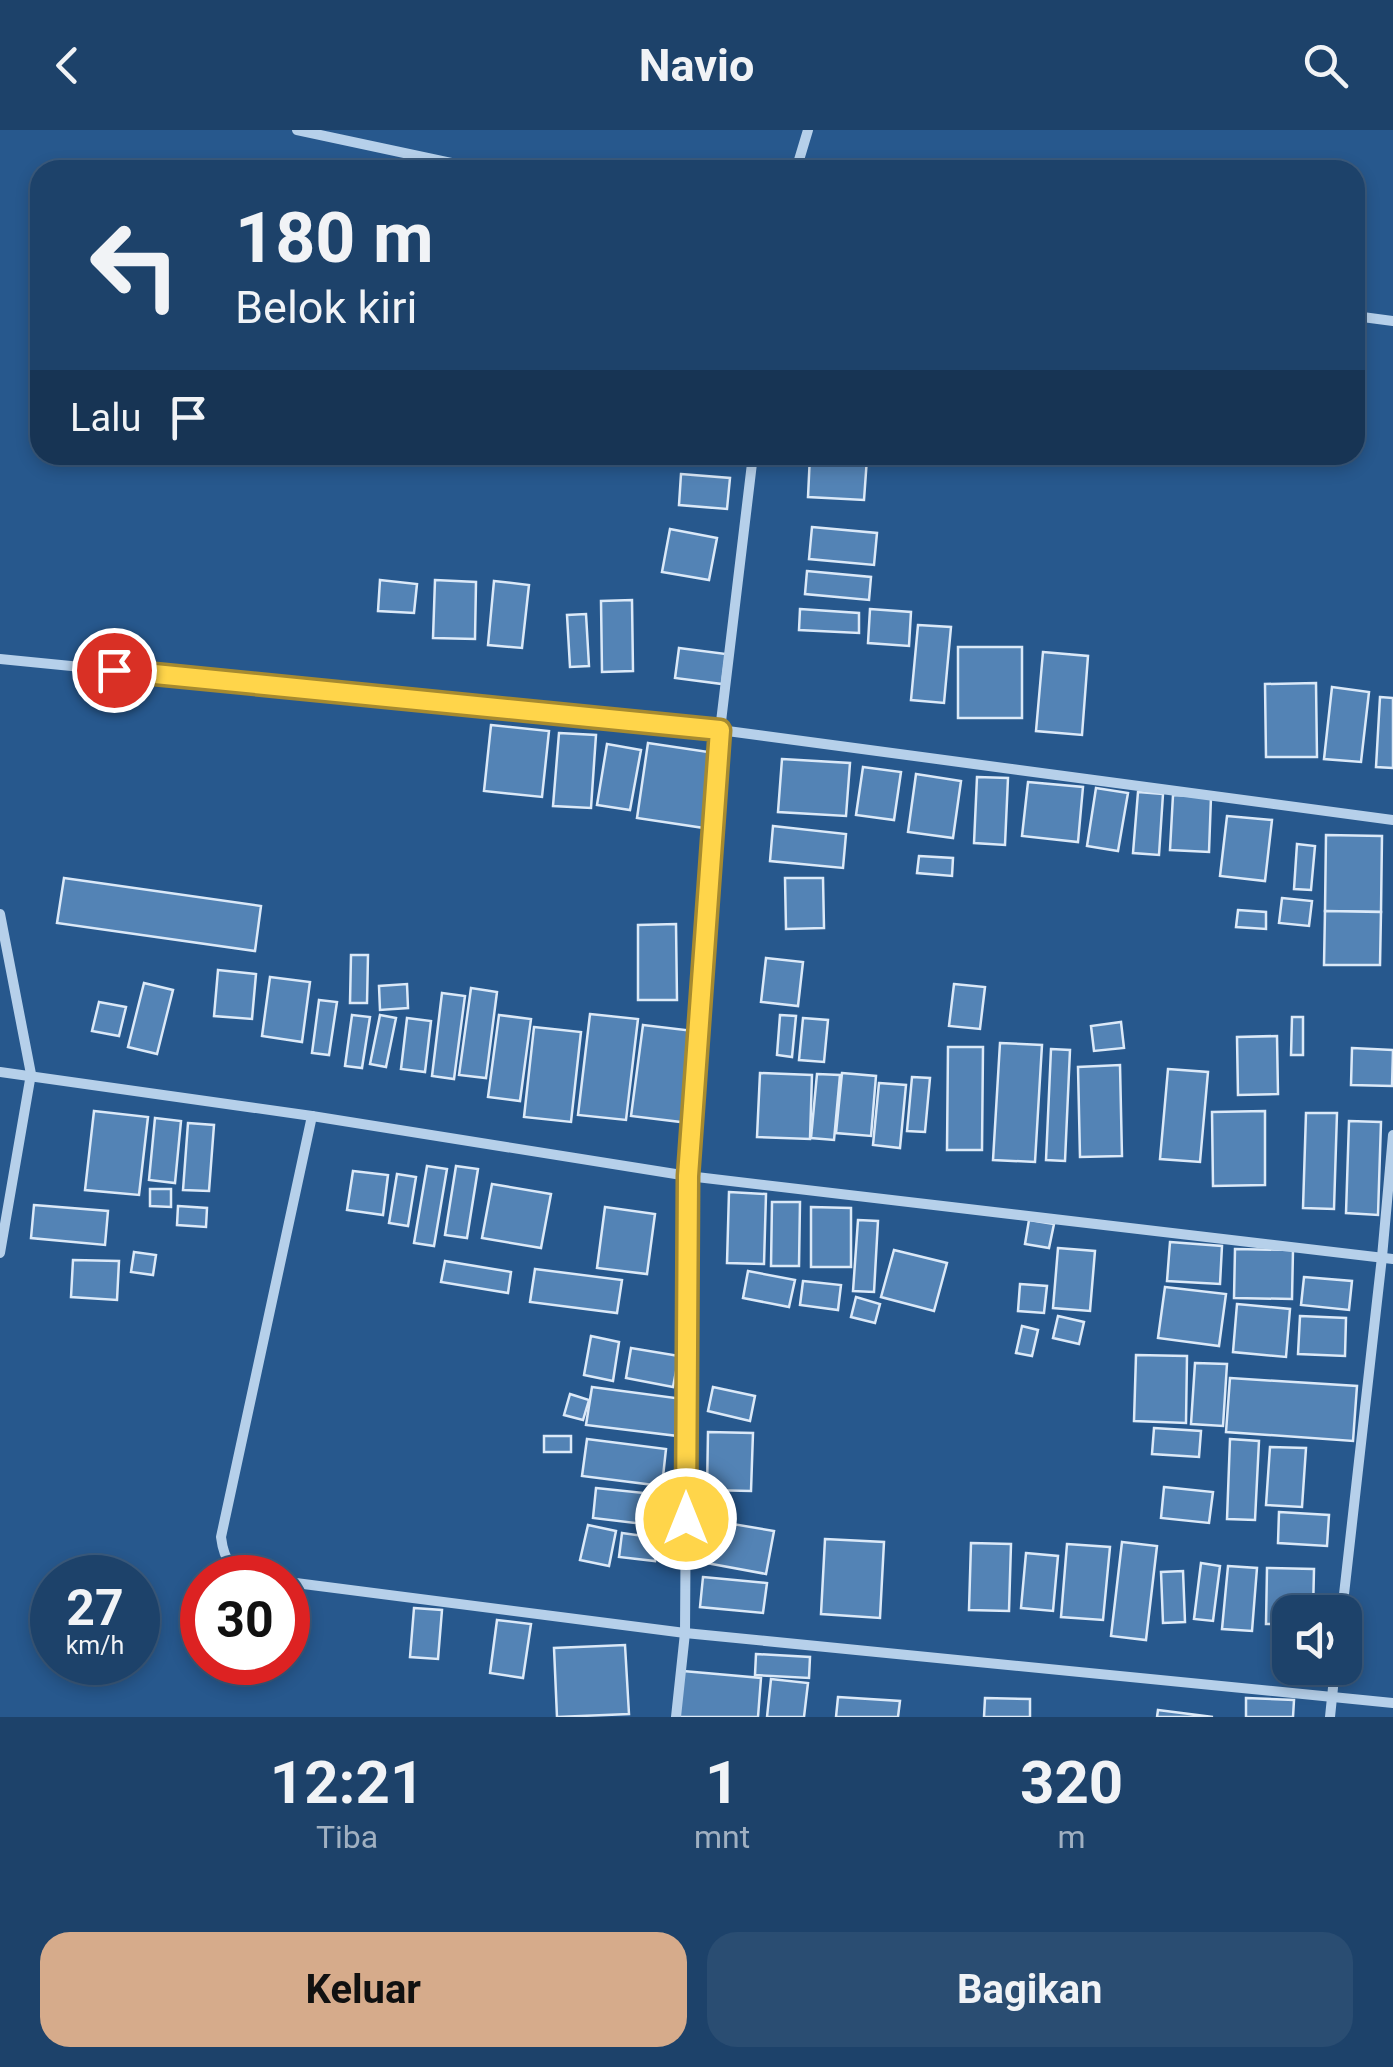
<!DOCTYPE html>
<html lang="id">
<style>
:root{--surface:#1d426a;--page:#2a4d72;--text:#f1f3f6;--muted:#a0b0c1;--line:#3b5b7e;--accent:#d6ab8b}
body{margin:0;font-family:Roboto,sans-serif;background:var(--page);color:var(--text);height:100vh;display:flex;flex-direction:column;font-size:38px;white-space:nowrap}
*{box-sizing:border-box;margin:0}
p{font-size:32px;color:var(--muted)}
.icon{flex:none;width:55px;height:55px;fill:none;stroke:currentColor;stroke-width:2;stroke-linecap:round;stroke-linejoin:round}
.map{position:relative;height:1587px;overflow:hidden}
.side{display:flex;flex-direction:column;background:var(--surface);flex:1}
.side>*{flex:none}
.banner{position:absolute;left:30px;top:30px;width:1335px;height:305px;border-radius:30px;box-shadow:0 5px 15px #0003,0 0 0 2px var(--line);background:#1d426a;color:var(--text);overflow:hidden}
.buttons{position:absolute;left:1272px;top:1465px;display:grid;gap:20px}
.buttons a{display:grid;place-items:center;width:90px;height:90px;border-radius:20px;background:var(--surface);box-shadow:0 5px 15px #0003,0 0 0 2px var(--line);font-size:50px}
.speed{position:absolute;left:30px;top:1425px;display:flex;gap:20px;font-size:50px;font-weight:700;text-align:center}
.speed>*{display:grid;place-content:center;width:130px;height:130px;border-radius:50%;background:var(--surface);box-shadow:0 5px 15px #0003,0 0 0 2px var(--line);line-height:1}
.speed small{font-size:25px;font-weight:400}
.speed .limit{border:15px solid #d22;background:#fff;color:#111}
.pin{position:absolute;display:grid;place-items:center;width:85px;height:85px;color:#fff;margin:-42px;border:5px solid #fff;border-radius:50%;box-shadow:0 2px 10px #0007}
.me{position:absolute;width:110px;margin:-55px;rotate:0deg;stroke-linejoin:round;filter:drop-shadow(0 0 8px #0008)}
.turn{display:flex;align-items:center;gap:35px;height:210px;padding:0 40px;font-size:45px}
.turn .icon{width:130px;height:130px;stroke-width:2.5}
.turn b{display:block;font-size:70px;line-height:85px}
.then{display:flex;align-items:center;height:95px;padding:0 40px;background:#0003;gap:20px;font-size:38px}
.eta{display:flex;justify-content:space-evenly;align-items:center;height:170px;text-align:center}
.eta b{font-size:60px;font-weight:700;line-height:70px}
.primary-button{display:flex;gap:20px;margin-top:auto;padding:20px 40px}
.primary-button a{flex:1;height:115px;border-radius:30px;background:var(--accent);color:#111;font-size:40px;font-weight:700;line-height:115px;text-align:center}
.primary-button a+a{background:var(--page);color:var(--text)}
header{display:flex;justify-content:space-between;align-items:center;height:130px;padding:0 40px;background:var(--surface);font-size:45px;font-weight:700}
.map>svg:first-child{display:block}
</style>
<header><svg class="icon" aria-label="back" viewBox="0 0 24 24"><path d="M15 5l-7 7 7 7"/></svg>Navio<svg class="icon" aria-label="search" viewBox="0 0 24 24"><circle cx="10" cy="10" r="6"/><path d="M15 15l6 6"/></svg></header>
<div class="map">
<svg width="1393" height="1587" viewBox="0 0 1393 1587">
<rect width="100%" height="100%" fill="#27588d"/>
<!-- building -->
<g fill="#5383b5" stroke="#dbe9f8" stroke-width="2.5">
<path d="M810,325L867,328L864,370L808,367Z"/>
<path d="M681,344L730,348L727,379L679,375Z"/>
<path d="M812,397L877,403L874,435L809,429Z"/>
<path d="M670,399L717,408L709,450L662,442Z"/>
<path d="M807,441L871,447L869,470L805,464Z"/>
<path d="M380,450L417,454L414,483L378,481Z"/>
<path d="M435,450L476,452L475,509L433,508Z"/>
<path d="M494,451L529,455L522,518L488,515Z"/>
<path d="M632,470L633,541L602,542L601,471Z"/>
<path d="M800,479L859,483V503L799,500Z"/>
<path d="M870,479L911,482L909,516L868,513Z"/>
<path d="M586,484L589,536L570,537L567,485Z"/>
<path d="M918,495L951,497L944,573L911,570Z"/>
<rect x="958" y="517" width="64" height="71"/>
<path d="M679,518L726,524L722,554L675,548Z"/>
<path d="M1043,522L1088,526L1082,605L1036,601Z"/>
<path d="M1316,553L1317,627H1266L1265,554Z"/>
<path d="M1332,557L1369,562L1361,632L1324,629Z"/>
<path d="M1380,567L1393,568V638L1376,637Z"/>
<path d="M491,595L549,601L542,667L484,661Z"/>
<path d="M559,603L596,605L591,678L553,676Z"/>
<path d="M648,613L715,623L704,698L637,688Z"/>
<path d="M607,614L641,620L630,680L597,675Z"/>
<path d="M782,629L850,633L846,686L778,682Z"/>
<path d="M863,637L901,642L894,690L856,685Z"/>
<path d="M916,644L961,651L953,708L908,702Z"/>
<path d="M977,647L1008,648L1005,715L974,713Z"/>
<path d="M1028,652L1083,657L1078,712L1022,706Z"/>
<path d="M1096,658L1128,663L1118,721L1087,716Z"/>
<path d="M1138,662L1163,664L1159,725L1133,723Z"/>
<path d="M1173,665L1211,667L1209,722L1170,720Z"/>
<path d="M1227,686L1272,690L1265,751L1220,746Z"/>
<path d="M773,696L846,704L843,738L770,731Z"/>
<path d="M1326,705L1382,706L1381,782L1325,781Z"/>
<path d="M1297,714L1315,716L1311,760L1294,759Z"/>
<path d="M919,726L953,728L952,746L917,743Z"/>
<path d="M64,748L261,776L255,821L57,793Z"/>
<path d="M785,748H823L824,798L786,799Z"/>
<path d="M1282,768L1312,771L1309,796L1279,793Z"/>
<path d="M1238,780L1266,782V799L1236,797Z"/>
<path d="M1325,781L1381,782L1380,835H1324Z"/>
<path d="M676,794L677,870H638V795Z"/>
<path d="M351,825H368L367,873H350Z"/>
<path d="M766,828L803,832L798,876L761,872Z"/>
<path d="M218,840L256,844L252,889L214,886Z"/>
<path d="M270,847L310,852L302,912L262,906Z"/>
<path d="M144,853L173,860L157,924L128,917Z"/>
<path d="M407,854L408,878L380,880L379,856Z"/>
<path d="M954,854L985,857L980,899L949,896Z"/>
<path d="M471,858L497,862L486,948L459,945Z"/>
<path d="M442,863L465,866L454,949L432,946Z"/>
<path d="M319,870L337,872L329,925L312,923Z"/>
<path d="M99,872L126,877L119,906L92,901Z"/>
<path d="M590,884L638,889L626,990L578,985Z"/>
<path d="M352,885L370,887L362,938L345,936Z"/>
<path d="M380,885L396,888L386,937L370,934Z"/>
<path d="M499,885L531,889L520,971L488,967Z"/>
<path d="M780,885L796,886L792,927L777,925Z"/>
<path d="M1292,887H1303V925H1291Z"/>
<path d="M407,888L431,891L425,942L401,939Z"/>
<path d="M803,888L828,890L824,932L799,930Z"/>
<path d="M1121,892L1124,918L1094,921L1091,896Z"/>
<path d="M643,895L694,901L681,992L631,986Z"/>
<path d="M534,897L581,902L571,992L524,987Z"/>
<path d="M1277,906L1278,964L1238,965L1237,907Z"/>
<path d="M1000,913L1042,915L1035,1032L993,1030Z"/>
<path d="M948,917H983L982,1020H947Z"/>
<path d="M1352,918L1393,920L1392,956L1351,955Z"/>
<path d="M1051,919L1070,920L1065,1031L1046,1030Z"/>
<path d="M1120,935L1122,1026L1080,1027L1078,937Z"/>
<path d="M1168,939L1208,942L1200,1032L1160,1029Z"/>
<path d="M760,943L812,945L810,1009L757,1007Z"/>
<path d="M842,943L876,946L871,1006L836,1003Z"/>
<path d="M817,944L840,945L834,1010L811,1008Z"/>
<path d="M912,947L930,948L925,1002L907,1001Z"/>
<path d="M879,953L906,955L900,1018L873,1015Z"/>
<path d="M94,981L148,987L139,1065L85,1060Z"/>
<path d="M1265,981V1055L1213,1056L1212,982Z"/>
<path d="M1306,983H1337L1334,1079L1303,1078Z"/>
<path d="M155,988L181,991L175,1053L149,1050Z"/>
<path d="M1349,991L1381,992L1378,1085L1346,1083Z"/>
<path d="M188,993L214,995L209,1061L183,1060Z"/>
<path d="M427,1036L447,1039L434,1116L414,1113Z"/>
<path d="M456,1036L478,1039L467,1108L445,1105Z"/>
<path d="M353,1041L388,1045L383,1085L347,1080Z"/>
<path d="M397,1044L416,1047L408,1096L389,1093Z"/>
<path d="M492,1054L551,1064L541,1118L482,1108Z"/>
<path d="M150,1059H171V1077L150,1076Z"/>
<path d="M729,1062L766,1064L764,1134L727,1133Z"/>
<path d="M772,1072H800L799,1136H771Z"/>
<path d="M34,1075L108,1081L105,1115L31,1108Z"/>
<path d="M178,1076L207,1078L206,1097L177,1095Z"/>
<path d="M605,1077L655,1084L647,1144L597,1138Z"/>
<path d="M811,1077L851,1078V1137H811Z"/>
<path d="M858,1090L878,1091L874,1162L853,1161Z"/>
<path d="M1029,1090L1054,1094L1049,1118L1025,1114Z"/>
<path d="M1170,1112L1222,1116L1220,1154L1167,1151Z"/>
<path d="M1058,1118L1095,1121L1090,1181L1053,1178Z"/>
<path d="M1235,1119L1293,1120L1292,1169L1234,1168Z"/>
<path d="M894,1120L947,1133L934,1181L881,1167Z"/>
<path d="M134,1122L156,1125L153,1145L131,1142Z"/>
<path d="M73,1130L119,1131L117,1170L71,1167Z"/>
<path d="M445,1131L511,1142L508,1163L441,1152Z"/>
<path d="M535,1139L622,1150L617,1183L530,1172Z"/>
<path d="M748,1141L795,1150L789,1177L743,1168Z"/>
<path d="M1304,1147L1352,1151L1349,1180L1301,1175Z"/>
<path d="M803,1151L841,1155L838,1180L800,1175Z"/>
<path d="M1020,1154L1047,1156L1044,1183L1018,1181Z"/>
<path d="M1165,1157L1226,1164L1219,1216L1158,1208Z"/>
<path d="M856,1167L880,1174L875,1193L851,1187Z"/>
<path d="M1237,1174L1290,1179L1286,1227L1233,1222Z"/>
<path d="M1058,1186L1084,1192L1079,1214L1053,1208Z"/>
<path d="M1300,1186L1346,1188L1345,1226L1298,1224Z"/>
<path d="M1022,1196L1038,1200L1032,1226L1016,1223Z"/>
<path d="M591,1206L619,1212L613,1251L584,1245Z"/>
<path d="M631,1218L679,1226L673,1257L626,1248Z"/>
<path d="M1136,1225L1187,1226L1186,1293L1134,1291Z"/>
<path d="M1195,1233L1227,1234L1223,1296L1191,1294Z"/>
<path d="M1230,1248L1357,1256L1353,1311L1226,1302Z"/>
<path d="M592,1257L683,1269L678,1306L586,1295Z"/>
<path d="M713,1257L755,1266L750,1291L708,1281Z"/>
<path d="M570,1264L589,1270L583,1290L564,1285Z"/>
<path d="M1154,1298L1201,1301L1199,1327L1152,1324Z"/>
<path d="M708,1302L753,1303L751,1361L707,1360Z"/>
<rect x="544" y="1306" width="27" height="16"/>
<path d="M587,1309L666,1319L662,1356L582,1346Z"/>
<path d="M1230,1309L1259,1311L1255,1390L1227,1389Z"/>
<path d="M1270,1317L1306,1318L1302,1377L1266,1375Z"/>
<path d="M1164,1357L1213,1362L1209,1393L1161,1388Z"/>
<path d="M596,1358L673,1366L669,1397L593,1388Z"/>
<path d="M1279,1382L1329,1385L1327,1416L1278,1413Z"/>
<path d="M709,1390L774,1401L766,1444L701,1432Z"/>
<path d="M588,1395L616,1401L609,1436L580,1430Z"/>
<path d="M622,1403L658,1408L655,1431L619,1427Z"/>
<path d="M825,1409L884,1412L880,1488L821,1484Z"/>
<path d="M1122,1412L1157,1416L1146,1510L1111,1506Z"/>
<path d="M971,1413L1011,1414L1009,1481L969,1480Z"/>
<path d="M1067,1414L1110,1417L1103,1490L1061,1487Z"/>
<path d="M1026,1423L1058,1426L1053,1481L1021,1478Z"/>
<path d="M1201,1433L1220,1436L1213,1491L1194,1489Z"/>
<path d="M1228,1436L1257,1438L1252,1501L1222,1499Z"/>
<path d="M1267,1438L1314,1439L1313,1482H1290V1494H1266Z"/>
<path d="M1183,1441L1185,1492L1163,1493L1161,1442Z"/>
<path d="M703,1447L767,1453L763,1483L700,1477Z"/>
<path d="M414,1478L442,1480L438,1529L410,1527Z"/>
<path d="M497,1490L531,1494L523,1548L490,1543Z"/>
<path d="M625,1515L629,1584L557,1587L554,1518Z"/>
<path d="M756,1524L810,1527L809,1548L755,1545Z"/>
<path d="M683,1541L761,1548L758,1587H678Z"/>
<path d="M771,1549L808,1553L804,1587H767Z"/>
<path d="M838,1567L900,1571L898,1587H836Z"/>
<path d="M985,1568L1030,1569V1587H984Z"/>
<path d="M1246,1568L1294,1570L1293,1587H1246Z"/>
<path d="M1158,1580L1213,1587H1157Z"/>
</g>
<g fill="none" stroke-linecap="round" stroke-linejoin="round">
<!-- minor -->
<g stroke="#b6d0ea" stroke-width="10">
<path d="M297,0L484,40"/>
<path d="M796,40L808,0"/>
<path d="M1355,186L1393,191"/>
<path d="M0,529L720,600L1393,690"/>
<path d="M0,784L31,944L0,1123"/>
<path d="M0,942L312,986L688,1046L1393,1129"/>
<path d="M258,1448C233,1443 224,1432 221,1407L312,986"/>
<path d="M288,1452L685,1503L1393,1573"/>
<path d="M1342,1482L1382,1127L1393,1005"/>
<path d="M676,1587L685,1503L688,1046L720,600L753,325"/>
<path d="M1330,1587L1335,1538"/>
</g>
</g>
<g fill="none" stroke-linecap="round" stroke-linejoin="round">
<!-- route casing -->
<g stroke="#a68a30" stroke-width="25">
<path id="route" d="M114,540L720,600L688,1046L686,1389"/>
</g>
<!-- route -->
<use href="#route" stroke="#ffd54a" stroke-width="18"/>
</g>
</svg>
<div class="buttons">
<a><svg class="icon" aria-label="sound" viewBox="0 0 24 24"><path d="M4 9h4l5-4v14l-5-4H4zM17 9q2 3 0 6"/></svg></a>
</div>
<div class="speed"><div>27<small>km/h</small></div><div class="limit">30</div></div>
<div class="pin" style="left:114px;top:540px;background:#d93025"><svg class="icon" aria-label="arrive" viewBox="0 0 24 24"><path d="M6 21V4h12l-3 4 3 4H6"/></svg></div>
<svg class="me" style="left:686px;top:1389px" viewBox="-20 -20 40 40"><circle r="17" fill="#ffd54a" stroke="#fff" stroke-width="3"/><path d="M0-11L8 9 0 5-8 9z" fill="#fff"/></svg>
<div class="banner">
<div class="turn"><svg class="icon" aria-label="left" viewBox="0 0 24 24"><path d="M17 20v-9H6M10 6l-5 5 5 5"/></svg><div><b>180 m</b>Belok kiri</div></div>
<div class="then">Lalu<svg class="icon" aria-label="arrive" viewBox="0 0 24 24"><path d="M6 21V4h12l-3 4 3 4H6"/></svg></div>
</div>
</div>
<section class="side">
<div class="eta">
<div><b>12:21</b><p>Tiba</p></div>
<div><b>1</b><p>mnt</p></div>
<div><b>320</b><p>m</p></div>
</div>
<div class="primary-button"><a>Keluar</a><a>Bagikan</a></div>
</section>
